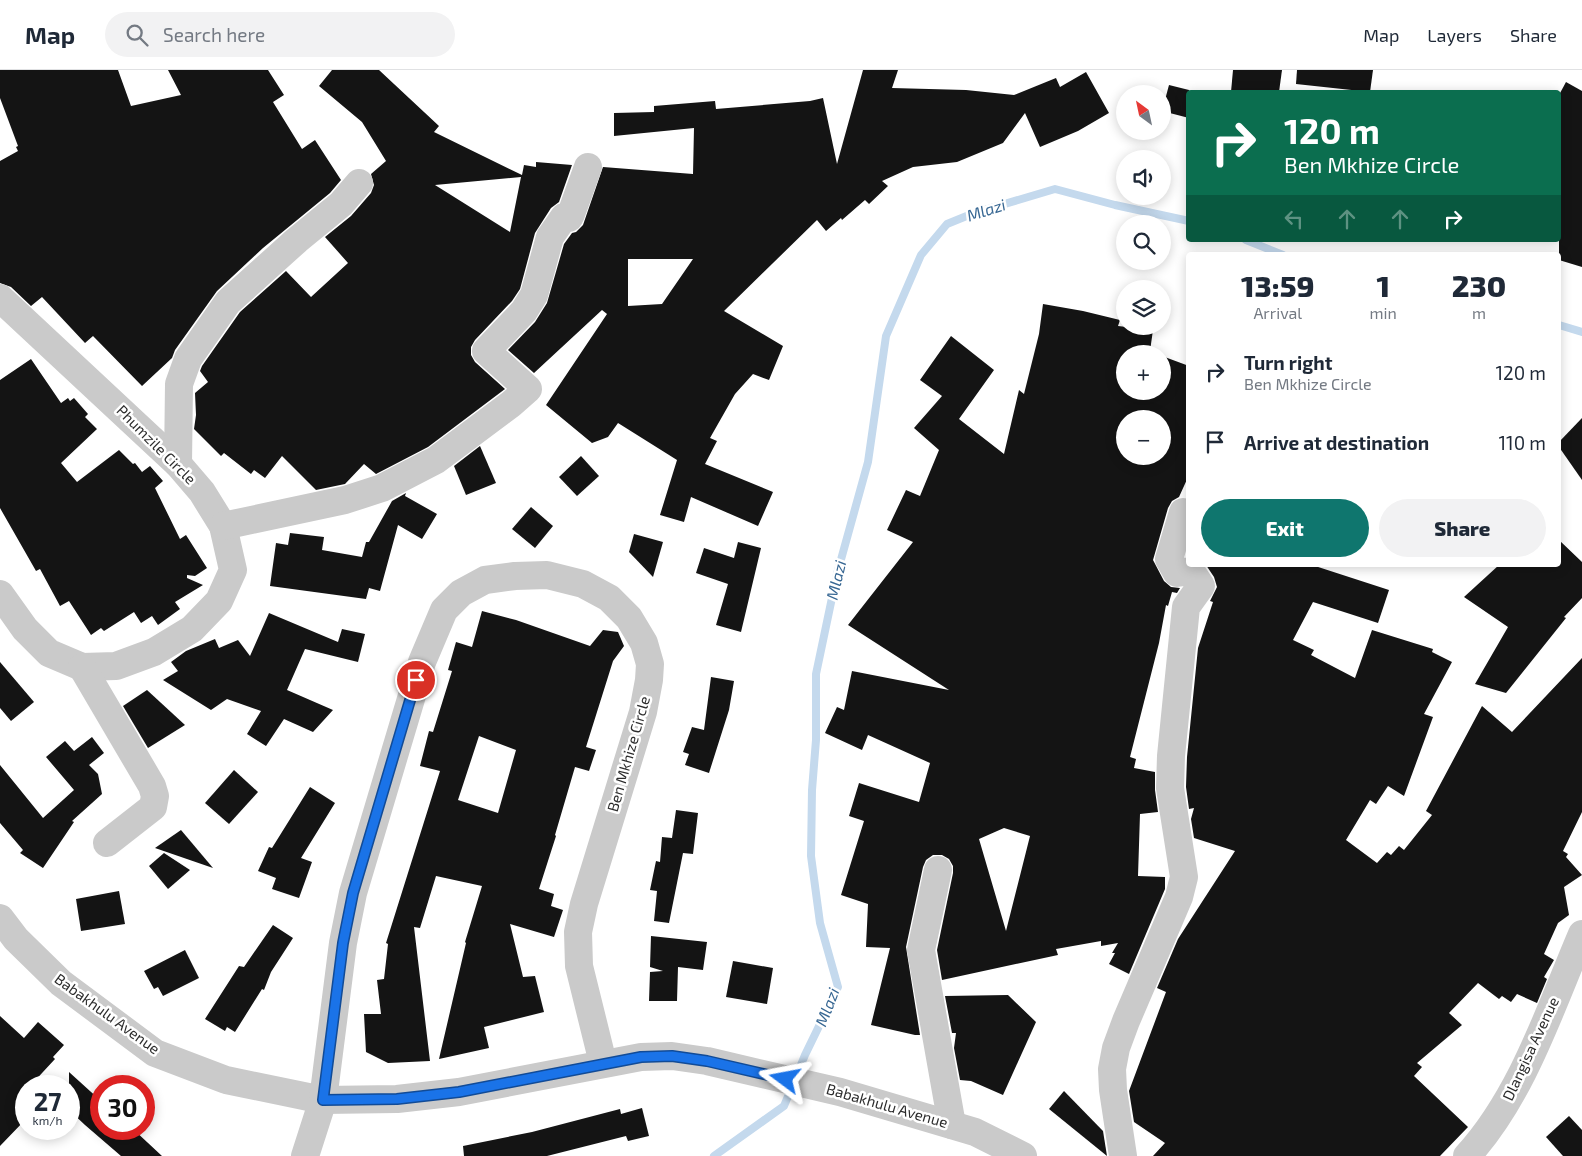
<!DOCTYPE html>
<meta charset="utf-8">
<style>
:root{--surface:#fff;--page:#f2f2f3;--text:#1f2937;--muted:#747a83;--line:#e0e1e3;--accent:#0f766e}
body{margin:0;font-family:"Exo 2",sans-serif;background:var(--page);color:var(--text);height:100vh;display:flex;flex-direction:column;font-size:19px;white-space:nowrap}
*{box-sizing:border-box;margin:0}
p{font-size:16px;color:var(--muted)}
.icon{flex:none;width:28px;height:28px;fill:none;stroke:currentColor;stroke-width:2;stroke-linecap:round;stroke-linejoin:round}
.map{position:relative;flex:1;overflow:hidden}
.details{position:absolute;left:1186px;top:182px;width:375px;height:315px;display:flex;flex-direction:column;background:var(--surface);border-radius:5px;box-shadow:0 2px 12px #0003}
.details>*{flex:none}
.hud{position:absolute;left:1186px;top:20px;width:375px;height:152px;border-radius:5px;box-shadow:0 2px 12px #0003;background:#0b6e4f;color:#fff;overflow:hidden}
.needle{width:32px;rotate:327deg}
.buttons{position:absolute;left:1116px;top:15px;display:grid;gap:10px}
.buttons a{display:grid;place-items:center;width:55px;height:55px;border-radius:50%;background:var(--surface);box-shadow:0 2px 12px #0003;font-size:25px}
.speed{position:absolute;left:15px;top:1005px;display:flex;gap:10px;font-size:25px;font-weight:700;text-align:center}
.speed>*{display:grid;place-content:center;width:65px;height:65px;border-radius:50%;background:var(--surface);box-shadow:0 2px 12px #0003;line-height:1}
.speed small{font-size:12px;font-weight:400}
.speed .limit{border:8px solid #d22;background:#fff;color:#111}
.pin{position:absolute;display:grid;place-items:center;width:42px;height:42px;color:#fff;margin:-21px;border:2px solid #fff;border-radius:50%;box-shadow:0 1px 5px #0007}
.me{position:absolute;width:55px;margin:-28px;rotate:283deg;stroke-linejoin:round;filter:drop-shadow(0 0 4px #0008)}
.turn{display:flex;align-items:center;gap:18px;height:105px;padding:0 15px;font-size:22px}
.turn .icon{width:65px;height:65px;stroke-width:2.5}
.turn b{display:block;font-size:35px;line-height:42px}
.lanes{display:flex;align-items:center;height:48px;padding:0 15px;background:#0003;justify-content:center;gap:25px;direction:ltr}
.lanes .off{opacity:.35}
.eta{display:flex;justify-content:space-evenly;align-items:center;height:85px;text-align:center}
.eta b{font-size:30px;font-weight:800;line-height:35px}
.action{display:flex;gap:10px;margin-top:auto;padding:10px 15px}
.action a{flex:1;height:58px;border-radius:30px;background:var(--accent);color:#fff;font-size:20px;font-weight:800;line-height:58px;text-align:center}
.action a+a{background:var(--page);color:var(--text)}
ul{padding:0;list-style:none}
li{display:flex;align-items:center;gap:15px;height:70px;padding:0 15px}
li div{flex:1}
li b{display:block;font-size:19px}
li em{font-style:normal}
header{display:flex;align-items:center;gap:30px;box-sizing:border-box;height:70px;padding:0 25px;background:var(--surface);border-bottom:1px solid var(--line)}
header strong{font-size:24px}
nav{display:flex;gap:28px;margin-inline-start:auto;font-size:18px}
.search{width:350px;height:45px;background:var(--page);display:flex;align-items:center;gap:12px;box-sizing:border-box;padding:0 18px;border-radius:28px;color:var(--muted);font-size:19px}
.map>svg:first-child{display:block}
</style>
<header>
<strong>Map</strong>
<div class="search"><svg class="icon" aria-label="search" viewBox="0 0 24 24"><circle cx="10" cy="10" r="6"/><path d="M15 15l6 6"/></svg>Search here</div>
<nav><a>Map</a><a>Layers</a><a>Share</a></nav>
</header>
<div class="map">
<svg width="1582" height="1086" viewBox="0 0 1582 1086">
<rect width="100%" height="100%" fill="#fff"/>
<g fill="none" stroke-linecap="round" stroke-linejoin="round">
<!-- stream -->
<g stroke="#c4d9ed" stroke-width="8">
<path d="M1246,170L1283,185"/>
<path d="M1559,255L1582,262"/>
<path d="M714,1086L784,1036L805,985L838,917L820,853L811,786L812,720L816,670V604L837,504L868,392L886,266L921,185L947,154L974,143L1055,119L1115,135L1189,151"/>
</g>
</g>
<!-- building -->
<g fill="#141414" fill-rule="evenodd">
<path d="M0,0H118L131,36L181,25L168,0H268L284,25L273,32L302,79L315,70L341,110L330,123L263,178L217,221L175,280L172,288L142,316L93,266L85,273L42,227L31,236L11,217L0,213V91L18,81L16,77L18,76L0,28Z"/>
<path d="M332,0H379L439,56L434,62L522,105L524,95L536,97V92L572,95L559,132L551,138L535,163L520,219L512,231L475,270L471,277V285L475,292L505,319L428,377L376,404L364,394L345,414L316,420L282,386L265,408L254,400L251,404L224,383L221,386L194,359L196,345L195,323L208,312L200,301L202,296L240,242L286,201L311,227L348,193L325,167L351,146L371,123L374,115L371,104L386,91L362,52L319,16ZM521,107L510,162L435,115Z"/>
<path d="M863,0H898L892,18L966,20L1014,25L1056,8L1060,17L1086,2L1109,43L1078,61L1040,77L1025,43L1003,73L957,92L913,97L882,111L888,116L869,134L865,130L842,150L841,148L826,161L817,150L724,241L783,276L769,310L753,304L735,324L710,368L717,371L705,394L773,422L758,456L691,427L684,452L660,445L677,390L618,353L608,367L592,373L546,335L607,244L602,240L534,303L508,280L535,252L547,233L564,174L572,163L576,162L583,155L603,97L693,104L694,58L614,66V43L654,42V36L715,31L716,39L810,31L823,28L837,94ZM628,189H693L662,234L628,236Z"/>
<path d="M1233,0H1282L1279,22H1231Z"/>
<path d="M1297,0H1373L1370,22L1296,14Z"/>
<path d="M1566,12L1582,21V197L1559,190V25Z"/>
<path d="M1169,15L1189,20V48L1162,41Z"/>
<path d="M1043,234L1083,241L1120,250L1118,256L1153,260L1150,281L1157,284H1125V321H1162V286L1189,296V405L1179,427L1172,431L1168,438L1153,490L1164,511L1171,517L1180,518L1177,523L1172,522L1168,536L1166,535L1159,573L1130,687L1136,689L1134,698L1155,702V720L1158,742L1140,744L1138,806L1165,807V819L1129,904L1109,894L1115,883H1112L1118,873L1101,876V871L1056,879L1058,885L942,910L937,880L953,803V796L949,789L942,785H933L926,790L923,797L906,877L920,965H915L871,955L890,878L866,877L868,834L841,825L864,751L849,746L859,713L919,732L930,693L868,665L862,680L825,663L837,637L844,640L852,601L949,620L848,555L913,472L887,460L906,420L920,426L939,380L914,358L942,326L920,310L951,266L994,300L959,349L1004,384L1019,320L1024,324L1039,264ZM1125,349H1162V386H1125ZM1004,758L1030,766L1006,861L979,769Z"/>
<path d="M31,289L61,333L68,328L70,331L74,328L88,344L85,347L97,359L61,393L77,412L119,380L133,394L135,393L142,402L150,396L163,411L155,418L180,469L186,465L207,498L195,506L187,505V508L203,515L175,532L180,539L158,555L152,546L141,553L134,542L104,561L101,558L91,565L69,531L60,536L40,499L36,501L0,438V310Z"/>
<path d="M1582,348V410L1559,377V372Z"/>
<path d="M480,376L496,413L466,425L454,396Z"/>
<path d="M581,386L599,406L577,426L559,407Z"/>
<path d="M406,423L405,426L437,444L422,469L398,455L380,521L369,518L366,529L270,516L276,473L288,475L290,463L324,467L322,480L362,487L366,472H369L392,431Z"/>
<path d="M531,437L553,456L535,478L512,459Z"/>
<path d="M634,464L663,472L653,507L629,482Z"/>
<path d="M1559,470L1582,492V528L1564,547L1566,548L1506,623L1475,614L1508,557L1464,527L1499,495H1559Z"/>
<path d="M738,472L761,478L741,562L716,555L728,514L696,503L704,478L734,488Z"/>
<path d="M1206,495H1312L1389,520L1378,553L1313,532L1293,570L1314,580L1311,585L1355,608L1372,560L1433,579L1432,582L1452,592L1424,644L1433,647L1404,726L1388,716L1376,734L1370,730L1346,770L1377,793L1387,782L1391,785L1399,776L1404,780L1432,745L1426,741L1482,636L1512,662L1582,588V742L1563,781L1568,784L1566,787L1582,805L1564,817L1569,845L1558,853L1544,884L1554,890L1544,907L1547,909L1537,933L1517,924L1511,932L1502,926L1499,929L1478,913L1449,943L1462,955L1417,993L1422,997L1414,1006L1468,1057L1440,1086H1153L1165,1073L1134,1052L1129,1021L1166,922L1157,918L1178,869L1235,781L1194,768L1191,749L1194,738L1189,739L1186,717L1187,687L1198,578L1213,532L1210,531L1217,517L1214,507Z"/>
<path d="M482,541L516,550L590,576L603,560L618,562L624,576L613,591L586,677L596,680L589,701L575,697L555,765L556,766L539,819L554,824L551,836L563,840L554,867L510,854L523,907L535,906L544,942L484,957L489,978L439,989L466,873L465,872L482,816L436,806L420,858L414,857L430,991L388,993L366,982L364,944H381L377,910L384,909L388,874L386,873L440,701L420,696L429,661L433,662L452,601L448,600L456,572L472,577ZM479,666L516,680L498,743L458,730Z"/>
<path d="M269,543L338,572L342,559L365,564L358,592L305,579L287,620L333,640L313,662L284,649L266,676L247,664L261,641L227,629L211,640L163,610L178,601L171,592L186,581L215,569L219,578L238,570L250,586Z"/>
<path d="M0,592L34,632L11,651L0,638Z"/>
<path d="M711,607L734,611L729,640L709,703L685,695L689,684L683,682L692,657L704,660Z"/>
<path d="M147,620L185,655L148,678L123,636Z"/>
<path d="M92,667L104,683L89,695L98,704L102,724L72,751L74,752L43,798L20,783L23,780L0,753V695L43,748L74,720L46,687L65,671L74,681Z"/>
<path d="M234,700L258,722L229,754L205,733Z"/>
<path d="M310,717L335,733L301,788L312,792L299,828L272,819L276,808L258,801L269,777L272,778Z"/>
<path d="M676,740L698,743L693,784L683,783L669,853L654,851L657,821L650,820L656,791L660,792L662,767L672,768Z"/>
<path d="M181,760L213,798L155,778Z"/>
<path d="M164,783L190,800L168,819L149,796Z"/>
<path d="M119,821L125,854L81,861L76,829Z"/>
<path d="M273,855L293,868L271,902L264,920L262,919L235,962L227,957L225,961L205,949L239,896L244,897Z"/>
<path d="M651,866L707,872L703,900L678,897L677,931H649L650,902L663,901L650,897Z"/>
<path d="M185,880L199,908L163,926L158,917L154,919L144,901Z"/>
<path d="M733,891L773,898L767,934L726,927Z"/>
<path d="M1008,925L1036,952L1003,1025L971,1011L960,1010L954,978L956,963H952L945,926Z"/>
<path d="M0,946L24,968L38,952L64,975L53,987L55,989L30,1016H26V1049L0,1076Z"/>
<path d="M69,1002L101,1031V1059H133L162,1086H121L85,1055L69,1040Z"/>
<path d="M1064,1021L1103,1061L1107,1086L1049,1039Z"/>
<path d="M642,1038L649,1066L628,1071L626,1066L547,1086H464L463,1076L532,1062L620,1039L621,1044Z"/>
<path d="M1569,1046L1582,1060V1086H1563L1546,1067Z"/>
</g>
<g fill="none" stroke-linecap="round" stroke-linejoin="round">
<!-- minor -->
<g stroke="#cacaca" stroke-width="28">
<path d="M0,228L178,394L202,422L223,456L233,500L219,531L192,559L154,582L116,596L82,597L49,583L25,559L0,524"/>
<path d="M178,394L179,314L188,289L228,232L297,170L341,134L359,113"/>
<path d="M223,456L345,430L382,418L436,390L511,334L528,319L486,281L524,241L534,225L550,167L564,147L569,148L571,144L588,97"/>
<path d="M82,597L152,716L155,726L153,737L107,773"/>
<path d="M938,800L921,880L952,1055"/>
<path d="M0,848L16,869L61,913L155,983L226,1010L323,1030L397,1029L459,1022L641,987L672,986L707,991L840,1022L975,1062L1023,1086"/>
<path d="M305,1086L323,1030L343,873L353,823L422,592L444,540L461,523L485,510L515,506L547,505L583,514L609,528L629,548L644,573L650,594L649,610L643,642L584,834L578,862L579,896L603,993"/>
<path d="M1123,1086L1113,1020L1112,999L1116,978L1126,951L1179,827L1184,807L1170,718L1171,686L1186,537L1201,516L1191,501L1177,503L1169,489L1183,442"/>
<path d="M1467,1086C1522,1026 1550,939 1582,864"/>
</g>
</g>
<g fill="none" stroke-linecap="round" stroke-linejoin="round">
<!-- route casing -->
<g stroke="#114b97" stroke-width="12">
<path id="route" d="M416,610L353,823L343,873L323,1030L397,1029L459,1022L641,987L672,986L707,991L785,1009"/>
</g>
<!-- route -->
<use href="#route" stroke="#1a73e8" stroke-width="9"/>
</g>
<g text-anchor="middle" stroke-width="5" stroke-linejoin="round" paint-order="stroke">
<!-- street labels -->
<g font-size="15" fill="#2d2d2d" stroke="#fff">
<text transform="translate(156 375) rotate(45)" y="5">Phumzile Circle</text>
<text transform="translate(629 684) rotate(-74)" y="5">Ben Mkhize Circle</text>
<text transform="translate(107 944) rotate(36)" y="5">Babakhulu Avenue</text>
<text transform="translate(1531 979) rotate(-65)" y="5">Dlangisa Avenue</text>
<text transform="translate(887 1036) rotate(16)" y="5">Babakhulu Avenue</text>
</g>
<!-- water labels -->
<g font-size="16" font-style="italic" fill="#376793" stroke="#fff">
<text transform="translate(986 140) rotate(-18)" y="6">Mlazi</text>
<text transform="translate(836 510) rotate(-77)" y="6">Mlazi</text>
<text transform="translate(827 937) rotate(-69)" y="6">Mlazi</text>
</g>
</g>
</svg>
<div class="buttons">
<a><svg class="needle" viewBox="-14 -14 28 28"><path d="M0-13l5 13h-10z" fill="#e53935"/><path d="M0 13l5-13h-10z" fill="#747a83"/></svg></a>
<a><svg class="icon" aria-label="sound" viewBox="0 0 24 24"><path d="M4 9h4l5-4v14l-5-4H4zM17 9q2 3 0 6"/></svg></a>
<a><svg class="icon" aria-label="search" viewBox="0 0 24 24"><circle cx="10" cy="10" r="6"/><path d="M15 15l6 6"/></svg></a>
<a><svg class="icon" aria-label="layers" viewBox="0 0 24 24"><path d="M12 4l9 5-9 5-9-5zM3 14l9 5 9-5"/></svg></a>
<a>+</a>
<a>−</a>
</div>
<div class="speed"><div>27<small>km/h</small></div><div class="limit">30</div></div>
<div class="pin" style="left:416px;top:610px;background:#d93025"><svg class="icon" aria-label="arrive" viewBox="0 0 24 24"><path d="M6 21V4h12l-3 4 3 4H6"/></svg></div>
<svg class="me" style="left:785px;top:1009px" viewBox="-20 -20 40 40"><path d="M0-17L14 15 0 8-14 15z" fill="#1a73e8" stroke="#fff" stroke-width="4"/></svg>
<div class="hud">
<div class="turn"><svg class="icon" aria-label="right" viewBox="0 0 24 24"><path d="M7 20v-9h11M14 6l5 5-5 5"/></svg><div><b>120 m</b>Ben Mkhize Circle</div></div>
<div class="lanes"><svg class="icon off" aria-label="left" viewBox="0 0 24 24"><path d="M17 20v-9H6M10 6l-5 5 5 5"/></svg><svg class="icon off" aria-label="ahead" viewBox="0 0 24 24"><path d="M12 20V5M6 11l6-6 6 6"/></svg><svg class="icon off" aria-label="ahead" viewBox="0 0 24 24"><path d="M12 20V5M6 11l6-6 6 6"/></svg><svg class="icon" aria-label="right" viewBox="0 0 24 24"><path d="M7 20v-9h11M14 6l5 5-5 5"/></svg></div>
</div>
<section class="details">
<div class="eta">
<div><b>13:59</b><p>Arrival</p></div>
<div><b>1</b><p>min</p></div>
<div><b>230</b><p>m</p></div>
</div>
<ul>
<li><svg class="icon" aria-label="right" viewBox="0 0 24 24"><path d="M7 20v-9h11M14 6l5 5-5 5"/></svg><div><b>Turn right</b><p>Ben Mkhize Circle</p></div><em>120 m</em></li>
<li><svg class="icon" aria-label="arrive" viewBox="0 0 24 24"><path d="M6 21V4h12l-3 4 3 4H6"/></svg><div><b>Arrive at destination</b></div><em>110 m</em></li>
</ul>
<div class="action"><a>Exit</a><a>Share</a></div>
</section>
</div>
